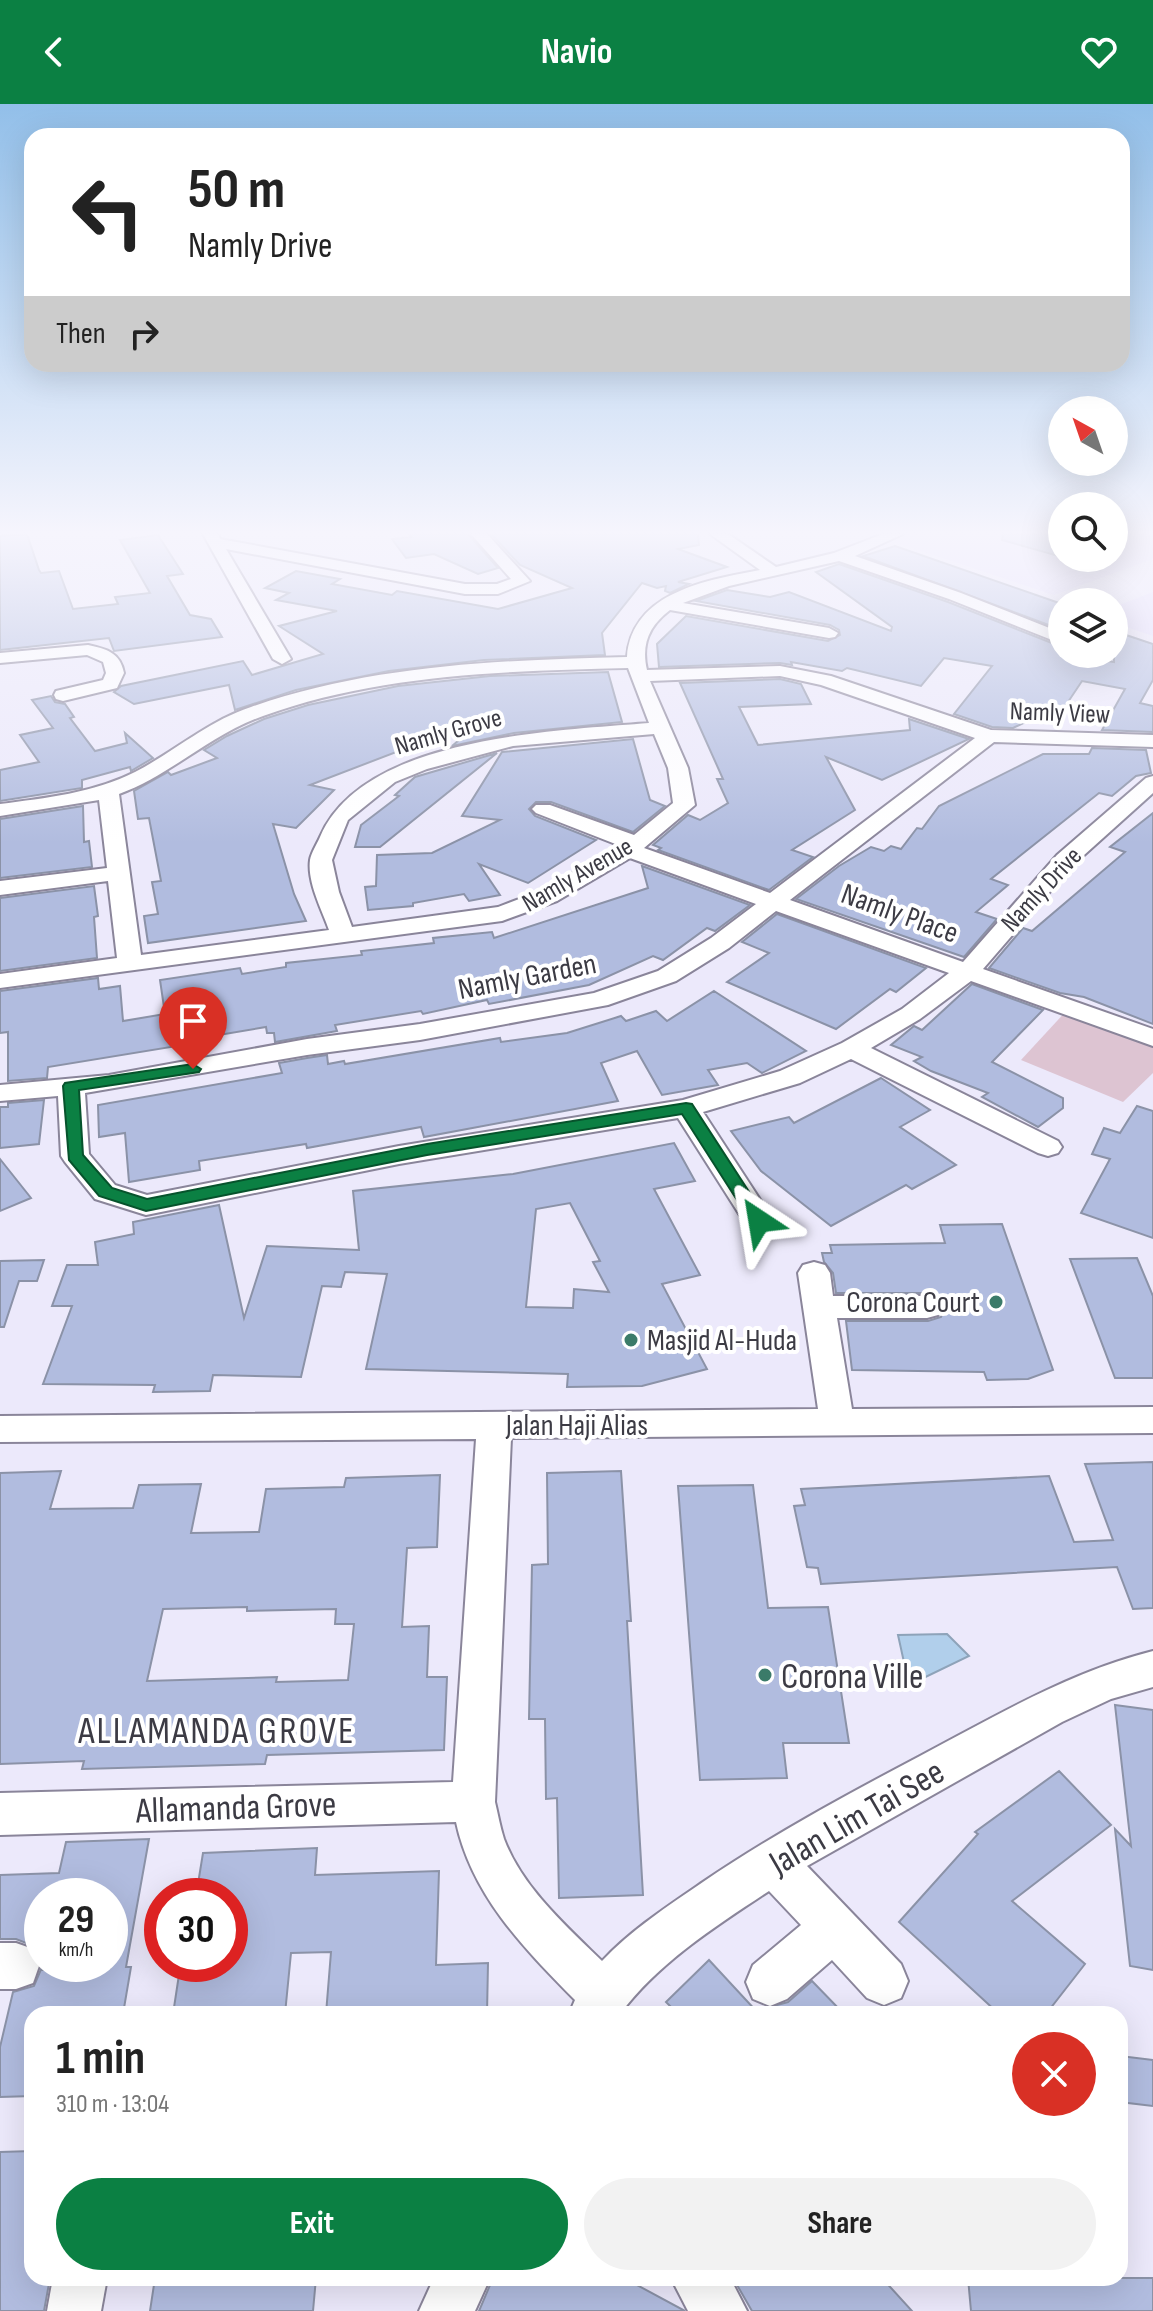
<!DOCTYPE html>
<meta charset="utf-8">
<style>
:root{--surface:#fff;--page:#f2f2f2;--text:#222;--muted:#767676;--accent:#0b8043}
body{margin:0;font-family:"Sofia Sans Condensed",sans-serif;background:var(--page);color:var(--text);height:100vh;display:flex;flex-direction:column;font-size:30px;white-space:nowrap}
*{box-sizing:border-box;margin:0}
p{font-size:26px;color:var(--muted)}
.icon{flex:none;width:44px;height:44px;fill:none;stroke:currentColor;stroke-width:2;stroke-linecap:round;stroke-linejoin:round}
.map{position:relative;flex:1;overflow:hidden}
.drawer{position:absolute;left:24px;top:1902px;width:1104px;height:280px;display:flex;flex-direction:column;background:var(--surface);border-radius:24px;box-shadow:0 8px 32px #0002}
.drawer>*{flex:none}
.top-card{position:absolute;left:24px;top:24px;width:1106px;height:244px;border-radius:24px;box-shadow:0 8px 32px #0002;background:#fff;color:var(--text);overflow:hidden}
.needle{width:52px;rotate:320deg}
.tools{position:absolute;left:1048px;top:292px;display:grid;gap:16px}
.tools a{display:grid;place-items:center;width:80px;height:80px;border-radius:50%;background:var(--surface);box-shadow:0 8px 32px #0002;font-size:40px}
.speed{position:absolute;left:24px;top:1774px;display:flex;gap:16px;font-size:40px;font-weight:700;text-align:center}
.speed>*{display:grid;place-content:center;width:104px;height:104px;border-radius:50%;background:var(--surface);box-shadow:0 8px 32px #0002;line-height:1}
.speed small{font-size:20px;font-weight:400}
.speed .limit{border:12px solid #d22;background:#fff;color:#111}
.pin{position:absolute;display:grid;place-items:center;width:68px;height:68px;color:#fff;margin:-82px -34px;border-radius:50% 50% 50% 0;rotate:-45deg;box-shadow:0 0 8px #0007}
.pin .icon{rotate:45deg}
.me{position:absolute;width:88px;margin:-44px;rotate:327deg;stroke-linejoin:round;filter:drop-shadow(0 0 6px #0008)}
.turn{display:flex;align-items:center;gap:28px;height:168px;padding:0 32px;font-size:36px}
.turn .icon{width:104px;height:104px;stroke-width:2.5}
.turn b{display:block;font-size:56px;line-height:68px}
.then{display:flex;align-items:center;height:76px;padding:0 32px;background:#0003;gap:16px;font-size:30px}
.round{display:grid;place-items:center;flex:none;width:84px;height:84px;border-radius:42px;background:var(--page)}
.headline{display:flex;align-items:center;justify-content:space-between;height:136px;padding:0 32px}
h1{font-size:48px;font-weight:700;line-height:60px}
.action{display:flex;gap:16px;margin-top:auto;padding:16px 32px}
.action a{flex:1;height:92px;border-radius:48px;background:var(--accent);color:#fff;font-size:32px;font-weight:700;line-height:92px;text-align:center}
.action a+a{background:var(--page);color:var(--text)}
header{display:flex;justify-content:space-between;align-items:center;height:104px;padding:0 32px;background:var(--accent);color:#fff;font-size:36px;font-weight:700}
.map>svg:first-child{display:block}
</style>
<header><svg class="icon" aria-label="back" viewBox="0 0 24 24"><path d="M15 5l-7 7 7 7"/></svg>Navio<svg class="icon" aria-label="heart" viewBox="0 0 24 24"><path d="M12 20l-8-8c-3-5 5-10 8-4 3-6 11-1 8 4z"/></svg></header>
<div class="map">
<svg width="1153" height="2207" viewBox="0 0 1153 2207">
<rect width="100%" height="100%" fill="#ece9fb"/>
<!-- built -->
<g fill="#e5defd">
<path d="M906,430H1062V454H1114V430H1153V455L1054,491L894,438Z"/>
<path d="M1153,488V532L1114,519V503Z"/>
</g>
<!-- green -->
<path fill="#ddc4d2" d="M1069,904L1153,934V969L1123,998L1021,956Z"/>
<!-- water -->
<path fill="#b1cfeb" stroke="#8ea3b9" stroke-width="2" d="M947,1530L969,1552L909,1581L898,1531Z"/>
<!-- building -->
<g fill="#b1bcdf" stroke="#8b92a7" stroke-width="2" fill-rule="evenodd">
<path d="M27,430L39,466L41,469L59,467L73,505L118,500L115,493L150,489L120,436L158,431L183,470L167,472L190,511L211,515L222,533L114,547L109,534L0,546V432Z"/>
<path d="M409,430H468L498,464L478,470L434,450L406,454L392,435L412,433Z"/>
<path d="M491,430H698L699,441L678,445L727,463L678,478L689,480L670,489L665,487L666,482L657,484L642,479L602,529L605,551L484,556L389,567L296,586L235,606L229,581L134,600L114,588L121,582L243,557L252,571L323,550L279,522L337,507L276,496L289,489L265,484L296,467L340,475L332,480L392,491L397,487L498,505L572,484L520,461Z"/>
<path d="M1003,430H1062V453L1002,436Z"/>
<path d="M895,442L1062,500V526L863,452Z"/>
<path d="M839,460L948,498L1062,543V550L1114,558V527L1153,540V576L1140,599L1153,602V628L1102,626L1125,585L1082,577L1060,610L1057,603L1013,624L992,623L954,610L992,562L944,554L921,582L847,564L842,567L791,558L792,561L780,559L659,563L657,540L686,512L828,537L840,531L839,526L830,521L696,497L727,486L770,493L789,488L891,527L892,523L816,468Z"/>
<path d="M608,568L622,618L514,629L452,642L485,614L310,681L334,686L296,724L273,720L294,790L306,817L148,839L144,812L158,810L152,778L161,777L149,714L138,715L134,687L168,668L171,671L217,654L204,646L227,632L264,615L308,601L398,582L490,572Z"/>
<path d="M780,575L801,580L811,600L739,603L758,641L910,626L909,615L969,635L882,676L826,653L855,706L792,746L813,753L769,786L658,746L661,744L653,741L688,711L700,716L728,699L717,675H723L680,579Z"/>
<path d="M51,592L55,598L65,600L74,613L70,614L95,647L127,639L125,629L153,654L131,667L130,663L82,676V684L0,697V666L39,658L20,631L53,624L32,596Z"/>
<path d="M633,635L650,696L665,702L633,728L551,698H536L529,705L535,712L596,736L528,779L479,760L500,791L469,797L464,790L413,799V802L368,806L365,783L376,782L377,751L432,749L500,716L462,712L502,648Z"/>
<path d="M1092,644L1146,646L1151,669L1136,672L1112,692L1099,689L991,775L1008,781L976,808L997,815L964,853L796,795L839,762L871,743L884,747L891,742L901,745L917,724L922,725L939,702L1043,650H1089Z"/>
<path d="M497,649L380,743H355L361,721L399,692L395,691L415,673Z"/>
<path d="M83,702L84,738L89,737L92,763L0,774V715Z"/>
<path d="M1153,709V920L1084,893L1060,889L989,864L1023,824L1032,827L1125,748L1110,743Z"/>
<path d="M642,762L750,801L715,827L707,824L663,856L653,852L589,881L489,900L487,896L423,910L421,907L335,921L337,927L275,938L274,929H267L266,923L171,939V943L48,963L47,974L8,977V928L0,929V887L98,874L99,885L120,882L123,917L165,910L160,876L240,864L242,870L286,863V859L362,851L361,847L434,839L433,834L492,828L494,834L648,784Z"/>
<path d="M94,782L98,812L94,813L97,854L0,867V794Z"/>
<path d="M777,810L926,864L896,888L890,885L836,925L727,878L769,849L742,838Z"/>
<path d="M972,880L1043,906L992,958L1063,994V1004L1038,1023L982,993L988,989L931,967L914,957L922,953L891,941L914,922L922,926Z"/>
<path d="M714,887L806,947L762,969L747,959L708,966L718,981L662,991L637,947L601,959L618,997L424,1033L421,1023L307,1044L306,1040L199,1057L200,1066L129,1078L125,1029L99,1033L98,1001L282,969L279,959L307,954L327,951L328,960L344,957L345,960L500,934L501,938L567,929L621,912L626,917L656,907L667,917Z"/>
<path d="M881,974L930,1006L900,1023L956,1061L912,1085L906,1081L831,1122L761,1067L731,1027L789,1013L794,1019Z"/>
<path d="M44,996L39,1040L0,1044V1003H8V999Z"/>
<path d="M1137,1002L1153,1007V1134L1081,1109L1110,1055L1092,1050L1104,1024L1120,1029Z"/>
<path d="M674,1039L695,1077L654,1085L700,1171L662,1180L707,1265L642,1282L567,1283L568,1270L366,1265L387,1170L345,1168L341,1183L322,1182L301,1273L213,1271L210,1287L153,1288L155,1281L43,1280L72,1202H52L67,1161H98L95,1138L134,1130L133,1118L219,1101L244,1214L267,1142L359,1146L353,1087L513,1070ZM570,1099L600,1157L593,1158L609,1188L574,1185L573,1204L526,1203L536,1105Z"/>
<path d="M0,1055L31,1094L0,1107Z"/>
<path d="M1002,1120L1053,1266L1028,1275L987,1276L984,1268L852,1266L846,1217H928L941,1213L946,1201L939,1192L927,1189H836L833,1169L824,1158L822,1149H832L830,1141L945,1139L940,1121Z"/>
<path d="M1137,1154L1153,1192V1274H1115L1070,1155Z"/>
<path d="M44,1156L37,1177H19L4,1223H0V1157Z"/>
<path d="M1153,1358V1504L1133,1505L1117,1463L821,1480L818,1464L807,1463L794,1402L805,1401L801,1385L1049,1372L1074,1438L1113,1436L1085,1360Z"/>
<path d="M61,1367L50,1405L133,1404L139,1381L201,1380L191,1429L259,1428L266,1385L344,1383L346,1374L440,1371L437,1443L407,1444L402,1523L429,1522L427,1573H447L444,1646L267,1651L265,1660L82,1665L84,1657L0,1660V1369ZM247,1503V1507L336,1505L335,1520H354L348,1576L276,1578L277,1573L147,1577L163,1505Z"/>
<path d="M621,1367L631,1517H627L643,1791L559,1794L557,1694L546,1695L545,1615H529L532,1461L548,1460L547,1369Z"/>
<path d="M753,1381L768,1504L828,1503L849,1639H783L787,1674L700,1676L678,1382Z"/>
<path d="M1115,1601L1153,1606V1866L1130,1862L1115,1725L1131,1742Z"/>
<path d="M1059,1667L1111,1721L1012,1797L1085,1860L1046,1910H999L899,1818L978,1730L975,1728Z"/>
<path d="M149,1735L126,1863H131L123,1910H32V1992L0,1993V1943L13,1888L34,1882L42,1863L34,1842L16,1835H0V1771L59,1769L66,1738ZM42,1792H110V1864L42,1866Z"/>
<path d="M317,1744L315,1771L439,1767L436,1861L488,1859L487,1910H326L331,1848L291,1849L285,1910H173L180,1864L230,1862V1792H196L203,1749Z"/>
<path d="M709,1856L759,1910H678L666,1898Z"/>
<path d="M812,1877L844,1910H760L766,1904L788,1898Z"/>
<path d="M1120,1952L1153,1956V2002L1120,1998Z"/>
<path d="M32,2047V2174H50L44,2207H0V2048Z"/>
<path d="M155,2174H316L313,2207H150Z"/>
<path d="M493,2174H624L685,2207H479Z"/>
<path d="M733,2174H882L912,2207H752Z"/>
<path d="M968,2174H1153V2207H971Z"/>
</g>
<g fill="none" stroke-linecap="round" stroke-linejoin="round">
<!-- street casing -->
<g stroke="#8a859a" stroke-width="4">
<g id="street">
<path d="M203,430H218L220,435L465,480H497L511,475L471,430H487L530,477L498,490H465L226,445L291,555L282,560L273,555Z"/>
<path d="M710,430H728L776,463L834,449L883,430H903L855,452L961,489L1062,529V540L949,495L839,457L729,482L683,499L829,524L838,529L835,533L829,534L670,506C649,522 641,540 647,566L780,562L831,572L991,626L1153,631V643L994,638L790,796L963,858L1057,751L1146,674L1153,672V689L1073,761L983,865L1153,925V942L971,877L920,915L871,944L1058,1037L1062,1043L1058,1049L1048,1052L1038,1049L851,955L800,979L703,1008L774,1117L770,1124L759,1127L748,1124L678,1014L399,1060L146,1111L95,1095L65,1058L61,1052L58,992L0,997V981L109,971L307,935L420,920L594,889L658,867L711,834L756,800L630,754L557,797L502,817L0,884V870L117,854L108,777L0,791V777L107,764L99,696L0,712V700C46,694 93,689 135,668C174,648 208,617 251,603C371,561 501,556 627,553C632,488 707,476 760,466ZM628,564L649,619C554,627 363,632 320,733C317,740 311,749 310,756C307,778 322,806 329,826L141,851L119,690C171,671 211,630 263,612C378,570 507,567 628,564ZM780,572L821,581L975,634L770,789L644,744L695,701L688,664L650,577ZM654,630L668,664L673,699L634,731L550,701H536L532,705L536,709L618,741L615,745L540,787L498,803L352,823L339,788L332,756L348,716L395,678L427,665L513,642ZM776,807L949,869L902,905L842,939L780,967L683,996L399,1042L147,1091L115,1081L89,1050L85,989L307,951L420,936L608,901L676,877L729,844Z"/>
<path d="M88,541C106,545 120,548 124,569L117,584L63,597L56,595L54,591L56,587L103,576L106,569L103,558L87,551L0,559V549Z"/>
<path d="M814,1158L825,1161L830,1169L833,1192H927L938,1195L943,1203L938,1211L927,1214H837L852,1305L1153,1303V1329L511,1334L495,1698C498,1710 500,1723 504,1735C522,1783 566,1822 602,1857C631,1826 668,1802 703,1778C772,1731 846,1691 920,1652C996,1612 1069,1568 1153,1547V1583L1111,1595L1062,1618L807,1762L901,1860L908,1877L901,1894L884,1901L867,1894L832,1856L787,1895L770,1902L753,1895L746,1878L753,1861L801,1821L769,1787C716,1822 659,1858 620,1910H569L575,1896C524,1844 472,1792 456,1718L0,1731V1689L453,1678L476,1335L0,1338V1312L818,1305L798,1169L803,1161Z"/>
<path d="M0,1839H16L33,1845L39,1862L33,1879L16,1885H0Z"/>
<path d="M53,2174H107L101,2207H47Z"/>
<path d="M434,2174H490L475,2207H419Z"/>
<path d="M671,2174H730L747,2207H688Z"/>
</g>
</g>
<!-- street -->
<use href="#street" fill="#fff" fill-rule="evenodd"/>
</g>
<!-- sky -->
<linearGradient id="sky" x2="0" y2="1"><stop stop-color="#92bfe9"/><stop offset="0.58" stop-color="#f6f5fd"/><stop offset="1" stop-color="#f6f5fd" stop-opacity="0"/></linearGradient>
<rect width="1153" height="739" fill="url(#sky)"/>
<!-- route -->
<path fill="#0b8043" stroke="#07532c" stroke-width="2" d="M193,960L201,965L199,968L79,986L83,1051L112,1084L147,1095L427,1040L686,999L692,1000L768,1117L766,1121H753L682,1010L427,1051L146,1107L99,1092L69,1056L63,982L65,979Z"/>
<!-- markers -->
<g fill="#3b7b69" stroke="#fff" stroke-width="3">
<circle cx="996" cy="1198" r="8"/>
<circle cx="631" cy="1236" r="8"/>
<circle cx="765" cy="1571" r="8"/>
</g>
<g text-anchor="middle" stroke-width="8" stroke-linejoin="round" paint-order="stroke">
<!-- far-street labels -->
<g font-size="26" fill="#3c3b44" stroke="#fff">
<text transform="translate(1060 608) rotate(2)" y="9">Namly View</text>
<text transform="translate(448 627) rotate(-16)" y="9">Namly Grove</text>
<text transform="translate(577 770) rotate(-30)" y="9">Namly Avenue</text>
<text transform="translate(1041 785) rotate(-47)" y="9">Namly Drive</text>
</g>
<!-- street labels -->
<g font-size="30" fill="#3c3b44" stroke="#fff">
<text transform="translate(900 809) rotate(20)" y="10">Namly Place</text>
<text transform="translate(527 872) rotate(-11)" y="10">Namly Garden</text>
<text x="577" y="1331">Jalan Haji Alias</text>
</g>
<!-- poi labels -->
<g font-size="30" fill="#3c3b44" stroke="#fff" text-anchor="end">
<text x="980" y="1208">Corona Court</text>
<text x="647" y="1246" text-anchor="start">Masjid Al-Huda</text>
</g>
<!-- near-poi labels -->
<g font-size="36" fill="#3c3b44" stroke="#fff" text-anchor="start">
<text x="781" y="1584">Corona Ville</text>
</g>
<!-- near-street labels -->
<g font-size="36" fill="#3c3b44" stroke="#fff">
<text transform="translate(236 1702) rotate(-2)" y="13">Allamanda Grove</text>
<text transform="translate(856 1712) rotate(-30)" y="13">Jalan Lim Tai See</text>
</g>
<!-- near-neighbourhood labels -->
<g font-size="38" letter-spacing="2" fill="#3c3b44" stroke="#fff">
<text x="217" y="1639">ALLAMANDA GROVE</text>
</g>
</g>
</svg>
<div class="tools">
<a><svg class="needle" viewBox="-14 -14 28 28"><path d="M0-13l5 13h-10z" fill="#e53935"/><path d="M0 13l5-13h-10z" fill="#767676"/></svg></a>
<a><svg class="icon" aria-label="search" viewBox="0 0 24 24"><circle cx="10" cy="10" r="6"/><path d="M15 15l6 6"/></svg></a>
<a><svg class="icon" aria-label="layers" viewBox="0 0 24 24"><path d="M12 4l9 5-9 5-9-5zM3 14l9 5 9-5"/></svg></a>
</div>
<div class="speed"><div>29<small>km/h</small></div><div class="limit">30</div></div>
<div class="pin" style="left:193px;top:965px;background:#d93025"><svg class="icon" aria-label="arrive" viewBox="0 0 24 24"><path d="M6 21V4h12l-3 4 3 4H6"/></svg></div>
<svg class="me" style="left:759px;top:1117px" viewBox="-20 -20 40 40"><path d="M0-17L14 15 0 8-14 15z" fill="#0b8043" stroke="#fff" stroke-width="4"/></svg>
<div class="top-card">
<div class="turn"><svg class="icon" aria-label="left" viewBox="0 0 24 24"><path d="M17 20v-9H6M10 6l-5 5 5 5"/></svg><div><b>50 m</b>Namly Drive</div></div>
<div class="then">Then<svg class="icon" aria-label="right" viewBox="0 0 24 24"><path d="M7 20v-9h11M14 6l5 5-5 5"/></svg></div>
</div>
<section class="drawer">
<div class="headline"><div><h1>1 min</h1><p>310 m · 13:04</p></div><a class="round" style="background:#d93025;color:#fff"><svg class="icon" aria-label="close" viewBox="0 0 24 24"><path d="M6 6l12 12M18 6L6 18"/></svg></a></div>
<div class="action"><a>Exit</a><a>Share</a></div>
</section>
</div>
